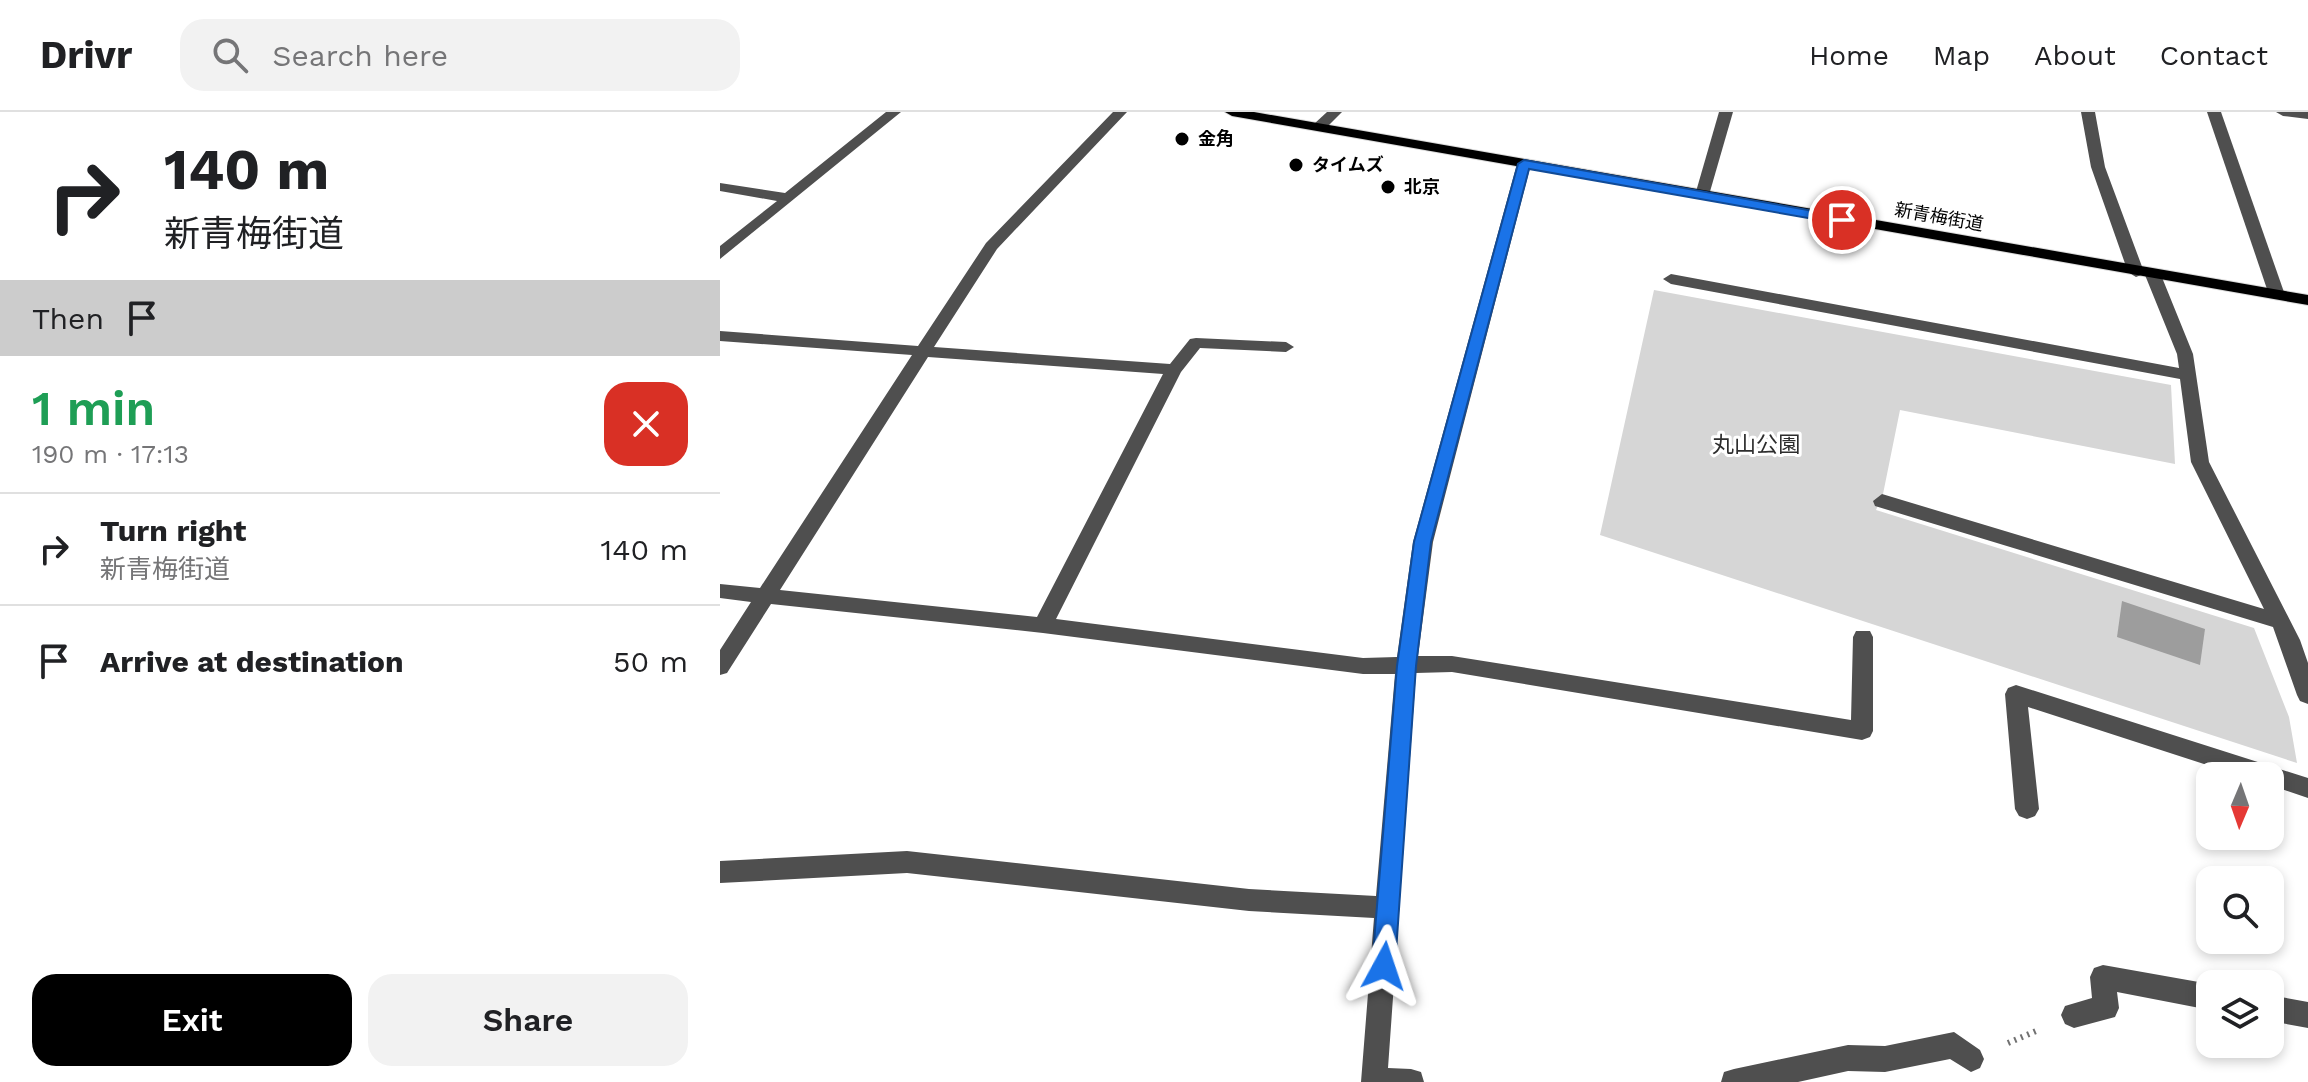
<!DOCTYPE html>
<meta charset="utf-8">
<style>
:root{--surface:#fff;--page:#f2f2f2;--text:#202124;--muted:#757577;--line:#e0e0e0;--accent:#000}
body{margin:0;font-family:"Work Sans","Noto Sans JP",sans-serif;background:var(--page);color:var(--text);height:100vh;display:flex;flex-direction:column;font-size:30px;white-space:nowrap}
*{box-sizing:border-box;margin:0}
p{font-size:26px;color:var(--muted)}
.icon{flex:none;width:44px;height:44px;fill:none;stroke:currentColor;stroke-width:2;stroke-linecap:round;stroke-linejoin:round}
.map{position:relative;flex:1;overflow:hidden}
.sheet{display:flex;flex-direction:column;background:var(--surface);width:720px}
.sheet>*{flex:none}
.guide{background:#fff;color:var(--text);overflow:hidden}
.needle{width:52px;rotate:182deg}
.tools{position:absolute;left:1476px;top:650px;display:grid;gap:16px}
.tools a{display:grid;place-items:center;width:88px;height:88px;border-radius:16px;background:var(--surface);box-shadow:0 4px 12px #0003;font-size:40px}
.pin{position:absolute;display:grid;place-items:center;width:68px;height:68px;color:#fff;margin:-34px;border:4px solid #fff;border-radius:50%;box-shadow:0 2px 8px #0007}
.me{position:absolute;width:88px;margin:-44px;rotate:5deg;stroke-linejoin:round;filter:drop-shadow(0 0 6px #0008)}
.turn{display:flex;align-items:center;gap:28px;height:168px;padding:0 32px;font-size:36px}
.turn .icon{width:104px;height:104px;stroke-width:2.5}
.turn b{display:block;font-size:56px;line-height:68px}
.then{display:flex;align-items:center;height:76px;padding:0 32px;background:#0003;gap:16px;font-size:30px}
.round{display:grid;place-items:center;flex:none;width:84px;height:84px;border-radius:24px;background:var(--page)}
.headline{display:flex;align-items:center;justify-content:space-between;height:136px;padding:0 32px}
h1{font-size:48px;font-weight:600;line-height:60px;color:#1e9e55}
.action{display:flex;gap:16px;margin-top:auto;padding:16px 32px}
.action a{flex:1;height:92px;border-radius:24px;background:var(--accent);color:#fff;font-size:32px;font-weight:600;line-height:92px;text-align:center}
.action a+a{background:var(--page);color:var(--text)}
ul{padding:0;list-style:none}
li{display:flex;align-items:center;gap:24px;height:112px;padding:0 32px;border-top:2px solid var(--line)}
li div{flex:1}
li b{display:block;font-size:30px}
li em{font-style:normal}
header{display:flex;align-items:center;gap:48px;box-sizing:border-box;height:112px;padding:0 40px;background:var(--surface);border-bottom:2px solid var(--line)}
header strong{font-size:38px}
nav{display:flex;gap:44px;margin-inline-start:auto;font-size:28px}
.search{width:560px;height:72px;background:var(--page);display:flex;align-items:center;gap:20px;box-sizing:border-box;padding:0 28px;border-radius:24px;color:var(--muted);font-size:30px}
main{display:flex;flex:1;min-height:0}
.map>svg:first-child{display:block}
</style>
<header>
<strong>Drivr</strong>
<div class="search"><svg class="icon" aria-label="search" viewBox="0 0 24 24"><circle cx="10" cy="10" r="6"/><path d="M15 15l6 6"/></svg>Search here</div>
<nav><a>Home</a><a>Map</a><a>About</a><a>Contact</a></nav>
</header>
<main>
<section class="sheet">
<div class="guide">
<div class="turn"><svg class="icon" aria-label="right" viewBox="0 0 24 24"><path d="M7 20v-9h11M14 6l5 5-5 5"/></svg><div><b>140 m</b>新青梅街道</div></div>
<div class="then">Then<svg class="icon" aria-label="arrive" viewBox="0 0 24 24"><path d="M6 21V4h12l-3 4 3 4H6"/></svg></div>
</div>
<div class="headline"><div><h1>1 min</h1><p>190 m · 17:13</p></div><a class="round" style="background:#d93025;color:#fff"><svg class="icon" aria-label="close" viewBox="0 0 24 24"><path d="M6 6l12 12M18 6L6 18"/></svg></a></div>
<ul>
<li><svg class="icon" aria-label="right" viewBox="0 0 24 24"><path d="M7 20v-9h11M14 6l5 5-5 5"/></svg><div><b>Turn right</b><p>新青梅街道</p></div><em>140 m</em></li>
<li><svg class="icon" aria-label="arrive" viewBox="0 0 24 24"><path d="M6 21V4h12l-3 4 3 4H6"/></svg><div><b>Arrive at destination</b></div><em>50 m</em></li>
</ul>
<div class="action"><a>Exit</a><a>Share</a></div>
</section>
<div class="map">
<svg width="1588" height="970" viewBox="0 0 1588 970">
<rect width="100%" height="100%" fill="#fff"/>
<!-- green -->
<path fill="#d6d6d6" d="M934,178L1451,273L1455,352L1180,298L1163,382L1156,398L1534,516L1569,605L1577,651L880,423Z"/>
<!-- water -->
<path fill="#9d9d9d" d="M1402,489L1485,517L1480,553L1397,525Z"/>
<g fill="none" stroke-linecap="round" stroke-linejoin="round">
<!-- major casing -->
<g stroke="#dbdbdb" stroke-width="2">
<path id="major" d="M505,0H534L1588,183V193L512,4Z"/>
</g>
<!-- path -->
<path stroke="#717171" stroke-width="6" stroke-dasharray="2 5" stroke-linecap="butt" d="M1288,931L1316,919"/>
<!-- minor -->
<g fill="#4f4f4f" fill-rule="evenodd">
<path d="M166,0H181L0,147V134L57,89L0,79V71L65,81Z"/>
<path d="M393,0H407L277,137L214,235L450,252L470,227L476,226L566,230L574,235L566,240L480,236L461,260L336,507L643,546L677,545L693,430L797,52L804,48L811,52L713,430L698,544H732L1131,608L1133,525L1136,519H1150L1153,525V619L1150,625L1142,628L732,560L696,561L668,956L691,957L701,960L704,970H641L654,806L529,799L187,761L0,771V749L187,739L529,777L656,784L675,562H643L323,521L51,492L7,561L0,563V538L31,490L0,486V472L40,476L192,243L0,229V219L198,234L266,131ZM208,245L443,262L317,505L60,478Z"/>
<path d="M607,0H622L604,18H594V12Z"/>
<path d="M999,0H1013L989,83L982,87L975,83Z"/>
<path d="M1361,0H1375L1385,55L1424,160L1421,163L1416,165L1408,160L1371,55Z"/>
<path d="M1487,0H1501L1565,183L1563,186H1551L1549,183Z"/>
<path d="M1556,0H1588V7L1563,4Z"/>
<path d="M1433,158L1441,163L1473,242L1489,350L1580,528L1588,551V592L1580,589L1577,583L1553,515L1155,394L1153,389L1162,382L1544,497L1471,350L1460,267L951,172L943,167L951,162L1459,256L1457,242L1425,163Z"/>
<path d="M1296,573L1588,666V686L1550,673V664H1521L1308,595L1319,697L1315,704L1307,707L1299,704L1295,697L1285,582L1288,576Z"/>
<path d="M1383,853L1490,872V898L1397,880L1399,896L1395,905L1354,916L1345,912L1341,903L1345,894L1372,886L1370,865L1374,856Z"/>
<path d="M1550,883L1588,890V916L1550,909Z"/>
<path d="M1234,920L1260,938L1264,947L1260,956L1251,960L1230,947L1165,960L1128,959L1078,970H1001L1004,960L1014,957L1128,933L1165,934Z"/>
</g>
<!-- major -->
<use href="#major" fill="#000" fill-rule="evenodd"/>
</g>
<!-- route -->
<path fill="#1a73e8" stroke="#114b97" stroke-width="2" d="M804,48L1122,104L1128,108L1122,112L809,57L711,430L696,554L675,854L672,862L664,865L655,862L652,854L677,554L694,430L798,52Z"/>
<!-- markers -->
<g fill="#000" stroke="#fff" stroke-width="3">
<circle cx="462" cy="27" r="8"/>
<circle cx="576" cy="53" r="8"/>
<circle cx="668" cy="75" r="8"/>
</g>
<g text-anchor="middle" stroke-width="6" stroke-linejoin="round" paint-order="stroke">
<!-- far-poi labels -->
<g font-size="18" font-weight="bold" fill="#000" stroke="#fff" text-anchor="start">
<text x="478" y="33">金角</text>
<text x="592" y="59">タイムズ</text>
<text x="684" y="81">北京</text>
</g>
<!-- far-street labels -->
<g font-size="18" fill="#000" stroke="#fff">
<text transform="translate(1219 105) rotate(10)" y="6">新青梅街道</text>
</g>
<!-- park labels -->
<g font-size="22" fill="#2d2d2d" stroke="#fff">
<text x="1036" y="340">丸山公園</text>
</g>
</g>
</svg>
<div class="tools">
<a><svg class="needle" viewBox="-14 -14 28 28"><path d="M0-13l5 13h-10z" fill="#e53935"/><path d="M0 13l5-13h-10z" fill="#757577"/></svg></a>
<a><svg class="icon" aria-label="search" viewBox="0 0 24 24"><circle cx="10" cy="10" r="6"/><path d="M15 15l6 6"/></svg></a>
<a><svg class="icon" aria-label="layers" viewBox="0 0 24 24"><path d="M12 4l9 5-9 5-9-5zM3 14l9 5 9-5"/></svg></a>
</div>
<div class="pin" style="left:1122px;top:108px;background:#d93025"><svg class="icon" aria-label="arrive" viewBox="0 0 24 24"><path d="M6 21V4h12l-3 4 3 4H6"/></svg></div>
<svg class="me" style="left:664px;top:854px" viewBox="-20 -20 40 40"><path d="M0-17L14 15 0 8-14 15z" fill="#1a73e8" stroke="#fff" stroke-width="4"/></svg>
</div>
</main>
